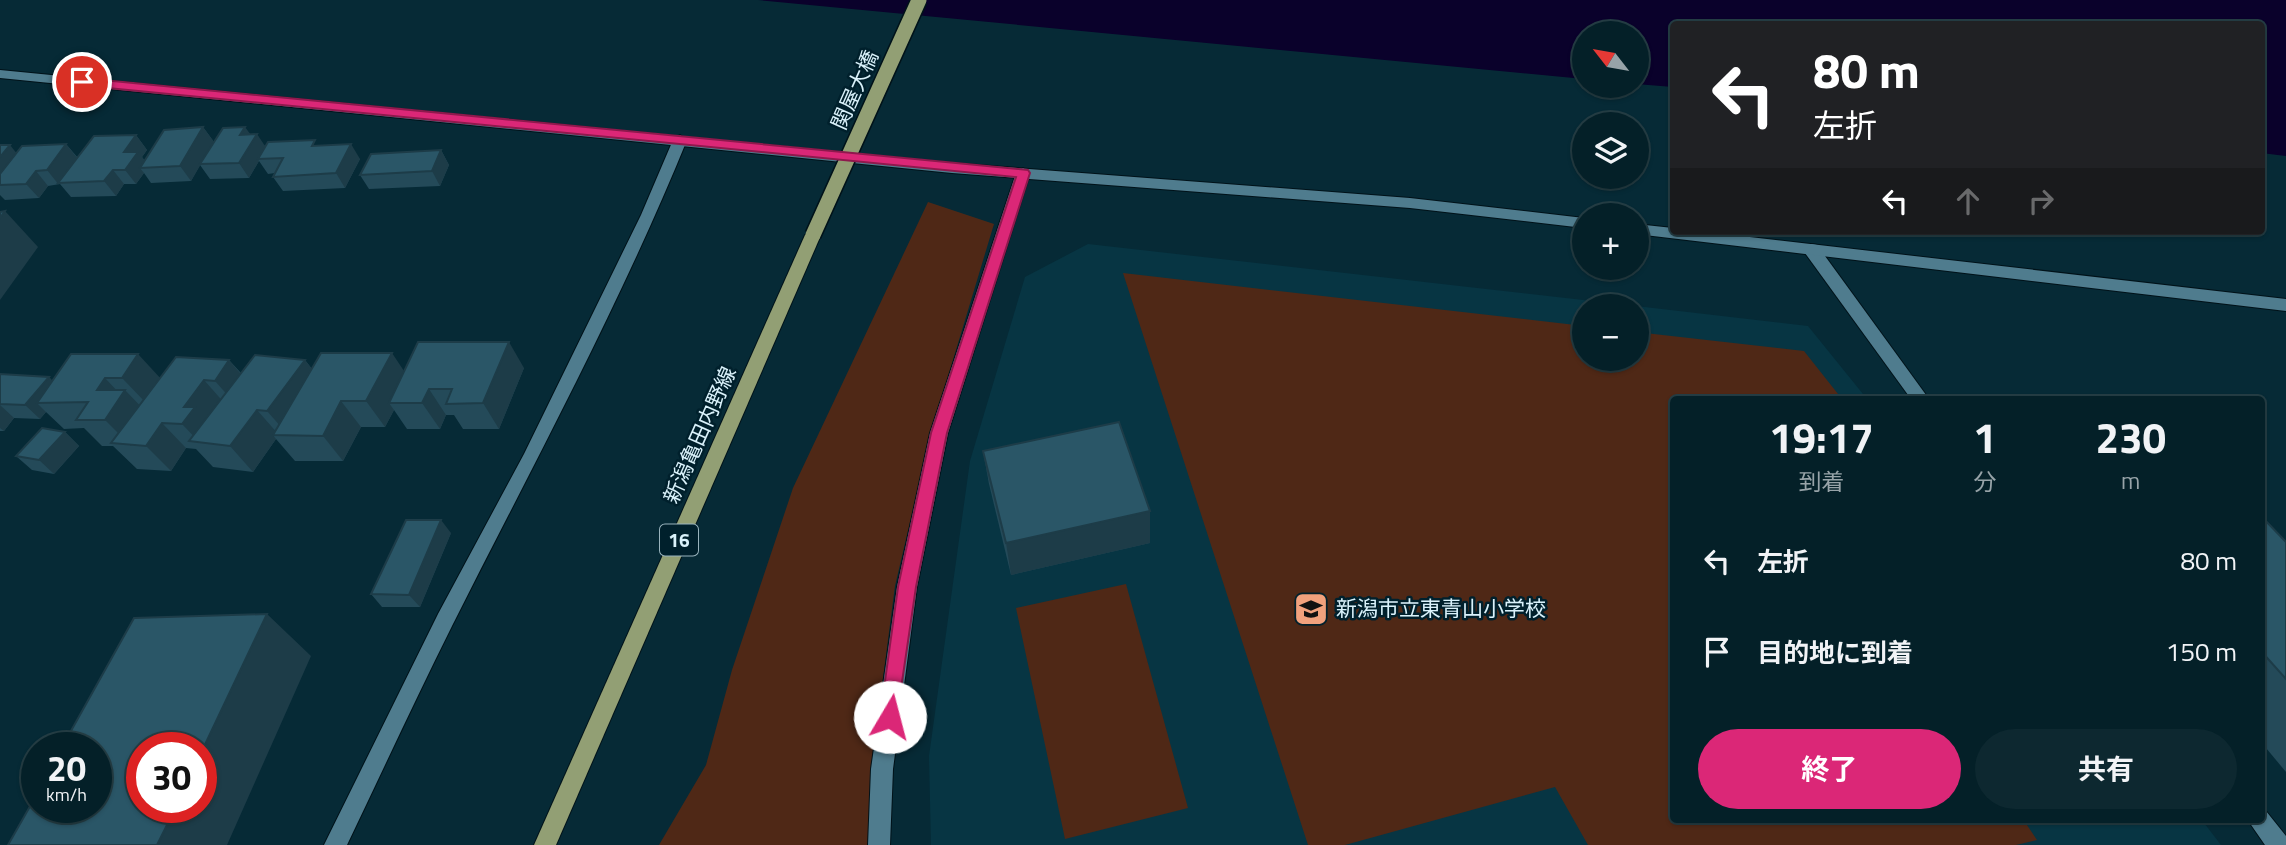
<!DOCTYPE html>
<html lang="ja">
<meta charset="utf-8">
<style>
:root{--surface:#042028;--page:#0d2830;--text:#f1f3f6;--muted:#97a3a8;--line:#253e45;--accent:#db2777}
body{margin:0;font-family:"Titillium Web","Noto Sans JP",sans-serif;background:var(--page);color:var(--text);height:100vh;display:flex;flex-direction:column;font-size:26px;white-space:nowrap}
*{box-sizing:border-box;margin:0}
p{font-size:23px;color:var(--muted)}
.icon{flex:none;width:38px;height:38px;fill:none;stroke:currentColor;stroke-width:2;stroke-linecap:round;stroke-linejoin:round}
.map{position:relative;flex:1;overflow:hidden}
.sheet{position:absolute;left:1670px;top:396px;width:595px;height:427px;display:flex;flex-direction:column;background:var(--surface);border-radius:7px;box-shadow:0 2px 5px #0004,0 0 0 2px var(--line)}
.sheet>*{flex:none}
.guide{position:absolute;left:1670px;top:21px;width:595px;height:214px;border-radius:7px;box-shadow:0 2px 5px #0004,0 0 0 2px var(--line);background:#202124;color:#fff;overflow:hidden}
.needle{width:46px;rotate:301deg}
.controls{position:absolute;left:1572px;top:21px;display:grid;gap:14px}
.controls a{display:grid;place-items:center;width:77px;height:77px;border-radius:50%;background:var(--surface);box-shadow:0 2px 5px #0004,0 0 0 2px var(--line);font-size:35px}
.speed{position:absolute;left:21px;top:732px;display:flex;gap:14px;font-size:35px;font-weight:700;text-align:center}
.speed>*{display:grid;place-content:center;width:91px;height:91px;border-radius:50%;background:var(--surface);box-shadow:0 2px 5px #0004,0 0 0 2px var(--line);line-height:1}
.speed small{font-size:18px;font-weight:400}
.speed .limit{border:10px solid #d22;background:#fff;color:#111}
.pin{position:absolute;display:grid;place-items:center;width:60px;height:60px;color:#fff;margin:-30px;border:4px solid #fff;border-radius:50%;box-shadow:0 2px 7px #0007}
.me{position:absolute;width:77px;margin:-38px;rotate:8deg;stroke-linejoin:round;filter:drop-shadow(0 0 5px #0008)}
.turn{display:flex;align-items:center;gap:24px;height:147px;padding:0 28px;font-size:32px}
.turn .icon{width:91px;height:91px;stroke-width:2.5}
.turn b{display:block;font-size:49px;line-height:60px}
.lanes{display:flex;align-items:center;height:66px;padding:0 28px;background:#0003;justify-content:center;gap:35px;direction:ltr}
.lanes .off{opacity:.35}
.eta{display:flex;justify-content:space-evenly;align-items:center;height:119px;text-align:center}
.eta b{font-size:42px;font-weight:700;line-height:49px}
.action{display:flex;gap:14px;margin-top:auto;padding:14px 28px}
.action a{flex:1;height:80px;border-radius:42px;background:var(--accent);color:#fff;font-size:28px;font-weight:700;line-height:80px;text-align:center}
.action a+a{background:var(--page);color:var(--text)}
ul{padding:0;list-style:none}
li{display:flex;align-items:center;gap:21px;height:91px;padding:0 28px}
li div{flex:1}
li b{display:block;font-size:26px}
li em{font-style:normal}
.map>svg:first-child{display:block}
</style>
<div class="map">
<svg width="2286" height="845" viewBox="0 0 2286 845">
<rect width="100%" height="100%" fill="#062a36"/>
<!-- built -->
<path fill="#073543" d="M1088,244L1636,306H1584V359H1636V306L1808,326L1867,399H1673V819H2201L2221,845H931L929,756L970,461L1025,277Z"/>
<!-- green -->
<g fill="#4f2816">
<path d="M928,202L994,224L931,433L895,586L871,771L868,845H659L706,765L732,670L793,488Z"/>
<path d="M1123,273L1584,326V359H1636V332L1804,351L1842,399H1673V819H2023L2037,840L2016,845H1588L1555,787L1345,845H1308Z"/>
<path d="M1126,584L1188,808L1065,839L1016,608Z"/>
</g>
<!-- water -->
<path fill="#0a012b" d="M758,0H2286V156L2261,153V24H1673V87L1636,84V33H1584V79Z"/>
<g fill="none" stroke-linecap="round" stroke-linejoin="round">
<!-- minor casing -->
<g stroke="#001219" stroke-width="2">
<g id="minor">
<path d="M680,135L687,140C619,307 533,465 452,626C416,698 382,772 347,845H324L438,614L524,454L641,215L673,140Z"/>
<path d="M1023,168L1030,173L948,433L917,587L893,769L890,845H868L871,769L897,587L930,433L1016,173Z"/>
<path d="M1811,244L1817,245L1929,399H1911L1805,253L1803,249Z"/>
<path d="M2261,810L2266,811L2286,836V845H2265L2247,819H2261Z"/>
</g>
</g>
<!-- tertiary casing -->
<g stroke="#001219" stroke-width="2">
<g id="tertiary">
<path d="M0,70L952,163L1410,198L1584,218V228L1410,208L952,173L0,78Z"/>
<path d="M1636,224L1673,228V231H1698L2286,299V311L1636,234Z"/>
</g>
</g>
<!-- primary casing -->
<g stroke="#001219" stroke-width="2">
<path id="primary" d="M813,230L821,235L556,845H534L805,235Z"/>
</g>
<!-- minor -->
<use href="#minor" fill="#4f7c8e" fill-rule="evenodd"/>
<!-- tertiary -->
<use href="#tertiary" fill="#4f7c8e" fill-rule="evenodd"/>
<!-- primary -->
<use href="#primary" fill="#929f74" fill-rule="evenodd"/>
<!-- primary-bridge casing -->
<g stroke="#001219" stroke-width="18" stroke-linecap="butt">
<path id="primary-bridge" d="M813,235L919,0"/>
</g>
<!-- primary-bridge -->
<use href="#primary-bridge" stroke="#929f74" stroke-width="15"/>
</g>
<!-- wall -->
<g fill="#244a59">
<path d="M203,127L214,142L208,151L250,134L265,146H319L360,159L345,188L283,191L273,177L275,173L268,174L259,161L249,178L210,179L200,165L191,181L151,183L144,173L136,184H124L116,196L71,197L60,184L48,186L39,198L5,200L0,195V145L16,153L66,144L78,158L136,135L147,150L142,157L145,161Z"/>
<path d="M441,150L449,165L440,186L369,189L360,175Z"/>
<path d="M71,354L160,378L229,360L241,373L305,360L312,369L404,372L524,368L499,429H463L454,415H446L440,429H407L394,410L385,427H361L343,461H295L276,439L253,472L213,467L196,449L186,448L171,471L137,469L113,446H102L84,428L64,429L46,412L40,419L14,418L4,431H0V374L49,377L52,381Z"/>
<path d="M65,432L79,446L54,474L32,470L16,456Z"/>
<path d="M983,451L1150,543L1011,575L989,484Z"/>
<path d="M2261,516L2286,542V772L2261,742Z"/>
<path d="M451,533L420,607H382L371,594Z"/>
</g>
<!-- shaded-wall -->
<g fill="#1d3c48">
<path d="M203,127L214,142L191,181L180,166Z"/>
<path d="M245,127L254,139L257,134L267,149L258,159L259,161L249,178L239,163L240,135Z"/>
<path d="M136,135L147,150L142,157L149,167L140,168L144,173L136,184L125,170L124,152Z"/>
<path d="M66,144L78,159L58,183L59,185L47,170Z"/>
<path d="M351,144L360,159L345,188L336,173Z"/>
<path d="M10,145L22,160L0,179V157Z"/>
<path d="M441,150L449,165L440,186L432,171Z"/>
<path d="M113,170L124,184L116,196L104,181Z"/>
<path d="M36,171L48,186L39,198L26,184Z"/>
<path d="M5,211L38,247L0,300V218Z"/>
<path d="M509,342L524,368L499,429L483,403Z"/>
<path d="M392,353L410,380L389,403L394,410L385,427L366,401Z"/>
<path d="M138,354L162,380L147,404L122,378Z"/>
<path d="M229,360L251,386L238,407L215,381Z"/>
<path d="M305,360L325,386L289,436L267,411Z"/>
<path d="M49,377L63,391L37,403L46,412L40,419L25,405Z"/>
<path d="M105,378L121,395L125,390L149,415L131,446L105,420L97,390Z"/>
<path d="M204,380L227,406L200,443L182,424L184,407Z"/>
<path d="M429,389L446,415L440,429L422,403Z"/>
<path d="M341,401L361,427L343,461L323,436Z"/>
<path d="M0,405L14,418L4,431L0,428Z"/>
<path d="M257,410L279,435H273L276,439L253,472L230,446Z"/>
<path d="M162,423L186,448L171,471L146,446Z"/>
<path d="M65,432L79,446L54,474L39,460Z"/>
<path d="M1150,511V543L1011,575L1006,543Z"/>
<path d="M441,520L451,533L420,607L409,595Z"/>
<path d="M267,614L311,656L227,845H157L176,807H201V753Z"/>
</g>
<!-- building -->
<g fill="#2a5667" stroke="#1d3c48" stroke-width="2">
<path d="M203,127L180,166L140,168L164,130Z"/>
<path d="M245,127L240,135L257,134L239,163L200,164L223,128Z"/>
<path d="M136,135L124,152H138L125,170H113L104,181L58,183L94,136Z"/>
<path d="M315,140L312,146L351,144L336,173L273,177L283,158L258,159L268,142Z"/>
<path d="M66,144L47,170L36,171L26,184L0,185V174L22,146Z"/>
<path d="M0,145H10L0,157Z"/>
<path d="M441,150L432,171L360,175L371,154Z"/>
<path d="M5,211L0,218V212Z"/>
<path d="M418,342H509L483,403L446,404L452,389H429L422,403H389Z"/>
<path d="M321,353H392L366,401H341L323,436L273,435Z"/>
<path d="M71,354H138L122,378H105L97,390H125L105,420H76L88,402L37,403Z"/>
<path d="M255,355L305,360L267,411L257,410L230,446L189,441Z"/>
<path d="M176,357L229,360L215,381L204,380L184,407H195L182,424L162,423L146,446L111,443Z"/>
<path d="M0,374L49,377L25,405L0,404Z"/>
<path d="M1119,422L1150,511L1006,543L983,451Z"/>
<path d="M42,428L65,432L39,460L16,456Z"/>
<path d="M2261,516L2286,542V679L2261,651Z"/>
<path d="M406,520H441L409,595L371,594Z"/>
<path d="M267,614L201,753V747H142V807H176L157,845H8L37,794V807H96V747H62L134,618Z"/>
</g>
<!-- route -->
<path fill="#db2777" stroke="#8e194d" stroke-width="2" d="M82,78L1028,170L1030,173L947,433L916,587L896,723L890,726L883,723L880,717L898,587L931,433L1016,177L77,85L75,82Z"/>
<!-- icons -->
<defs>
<g id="school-square" transform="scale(1.75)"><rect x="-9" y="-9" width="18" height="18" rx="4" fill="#f1a17d" stroke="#00202c"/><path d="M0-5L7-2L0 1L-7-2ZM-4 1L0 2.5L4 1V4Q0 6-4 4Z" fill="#111"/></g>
</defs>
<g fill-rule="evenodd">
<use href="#school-square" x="1311" y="609"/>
</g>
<g text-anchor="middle" stroke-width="5" stroke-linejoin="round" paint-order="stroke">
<!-- shield labels -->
<rect fill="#00202c" stroke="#99b3bd" stroke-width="2" x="660" y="524.5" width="38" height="31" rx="5"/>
<g font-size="19" font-weight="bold" fill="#daf2fb">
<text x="679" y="547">16</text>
</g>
<!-- street labels -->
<g font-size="21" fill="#daf2fb" stroke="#00202c">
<text transform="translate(855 90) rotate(-66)" y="7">関屋大橋</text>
<text transform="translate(700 435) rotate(-66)" y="7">新潟亀田内野線</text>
</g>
<!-- poi labels -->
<g font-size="21" fill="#daf2fb" stroke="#00202c" text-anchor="start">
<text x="1336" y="616">新潟市立東青山小学校</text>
</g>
</g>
</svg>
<div class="controls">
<a><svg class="needle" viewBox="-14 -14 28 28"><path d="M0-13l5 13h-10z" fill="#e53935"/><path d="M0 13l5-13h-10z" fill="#97a3a8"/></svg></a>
<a><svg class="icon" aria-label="layers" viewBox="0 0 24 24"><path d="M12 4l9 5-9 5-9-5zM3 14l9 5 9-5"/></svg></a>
<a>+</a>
<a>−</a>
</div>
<div class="speed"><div>20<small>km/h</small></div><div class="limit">30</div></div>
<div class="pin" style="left:82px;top:82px;background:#d93025"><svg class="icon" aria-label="arrive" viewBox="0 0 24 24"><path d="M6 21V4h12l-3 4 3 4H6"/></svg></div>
<svg class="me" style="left:890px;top:717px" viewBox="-20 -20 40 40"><circle r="19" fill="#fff"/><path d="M0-13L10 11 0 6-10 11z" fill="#db2777"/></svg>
<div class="guide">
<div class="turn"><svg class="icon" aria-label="left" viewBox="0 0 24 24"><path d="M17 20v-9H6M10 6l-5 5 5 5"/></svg><div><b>80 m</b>左折</div></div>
<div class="lanes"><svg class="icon" aria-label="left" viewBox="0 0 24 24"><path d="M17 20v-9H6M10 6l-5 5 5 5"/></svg><svg class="icon off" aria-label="ahead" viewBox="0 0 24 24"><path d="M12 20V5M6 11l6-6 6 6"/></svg><svg class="icon off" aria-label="right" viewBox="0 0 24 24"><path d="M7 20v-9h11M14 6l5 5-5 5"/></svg></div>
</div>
<section class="sheet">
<div class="eta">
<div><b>19:17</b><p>到着</p></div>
<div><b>1</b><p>分</p></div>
<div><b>230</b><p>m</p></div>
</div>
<ul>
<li><svg class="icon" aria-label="left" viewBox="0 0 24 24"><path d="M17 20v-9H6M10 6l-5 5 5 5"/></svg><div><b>左折</b></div><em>80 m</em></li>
<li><svg class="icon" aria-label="arrive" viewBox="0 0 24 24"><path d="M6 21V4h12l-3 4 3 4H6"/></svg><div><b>目的地に到着</b></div><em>150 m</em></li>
</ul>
<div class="action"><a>終了</a><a>共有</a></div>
</section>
</div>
